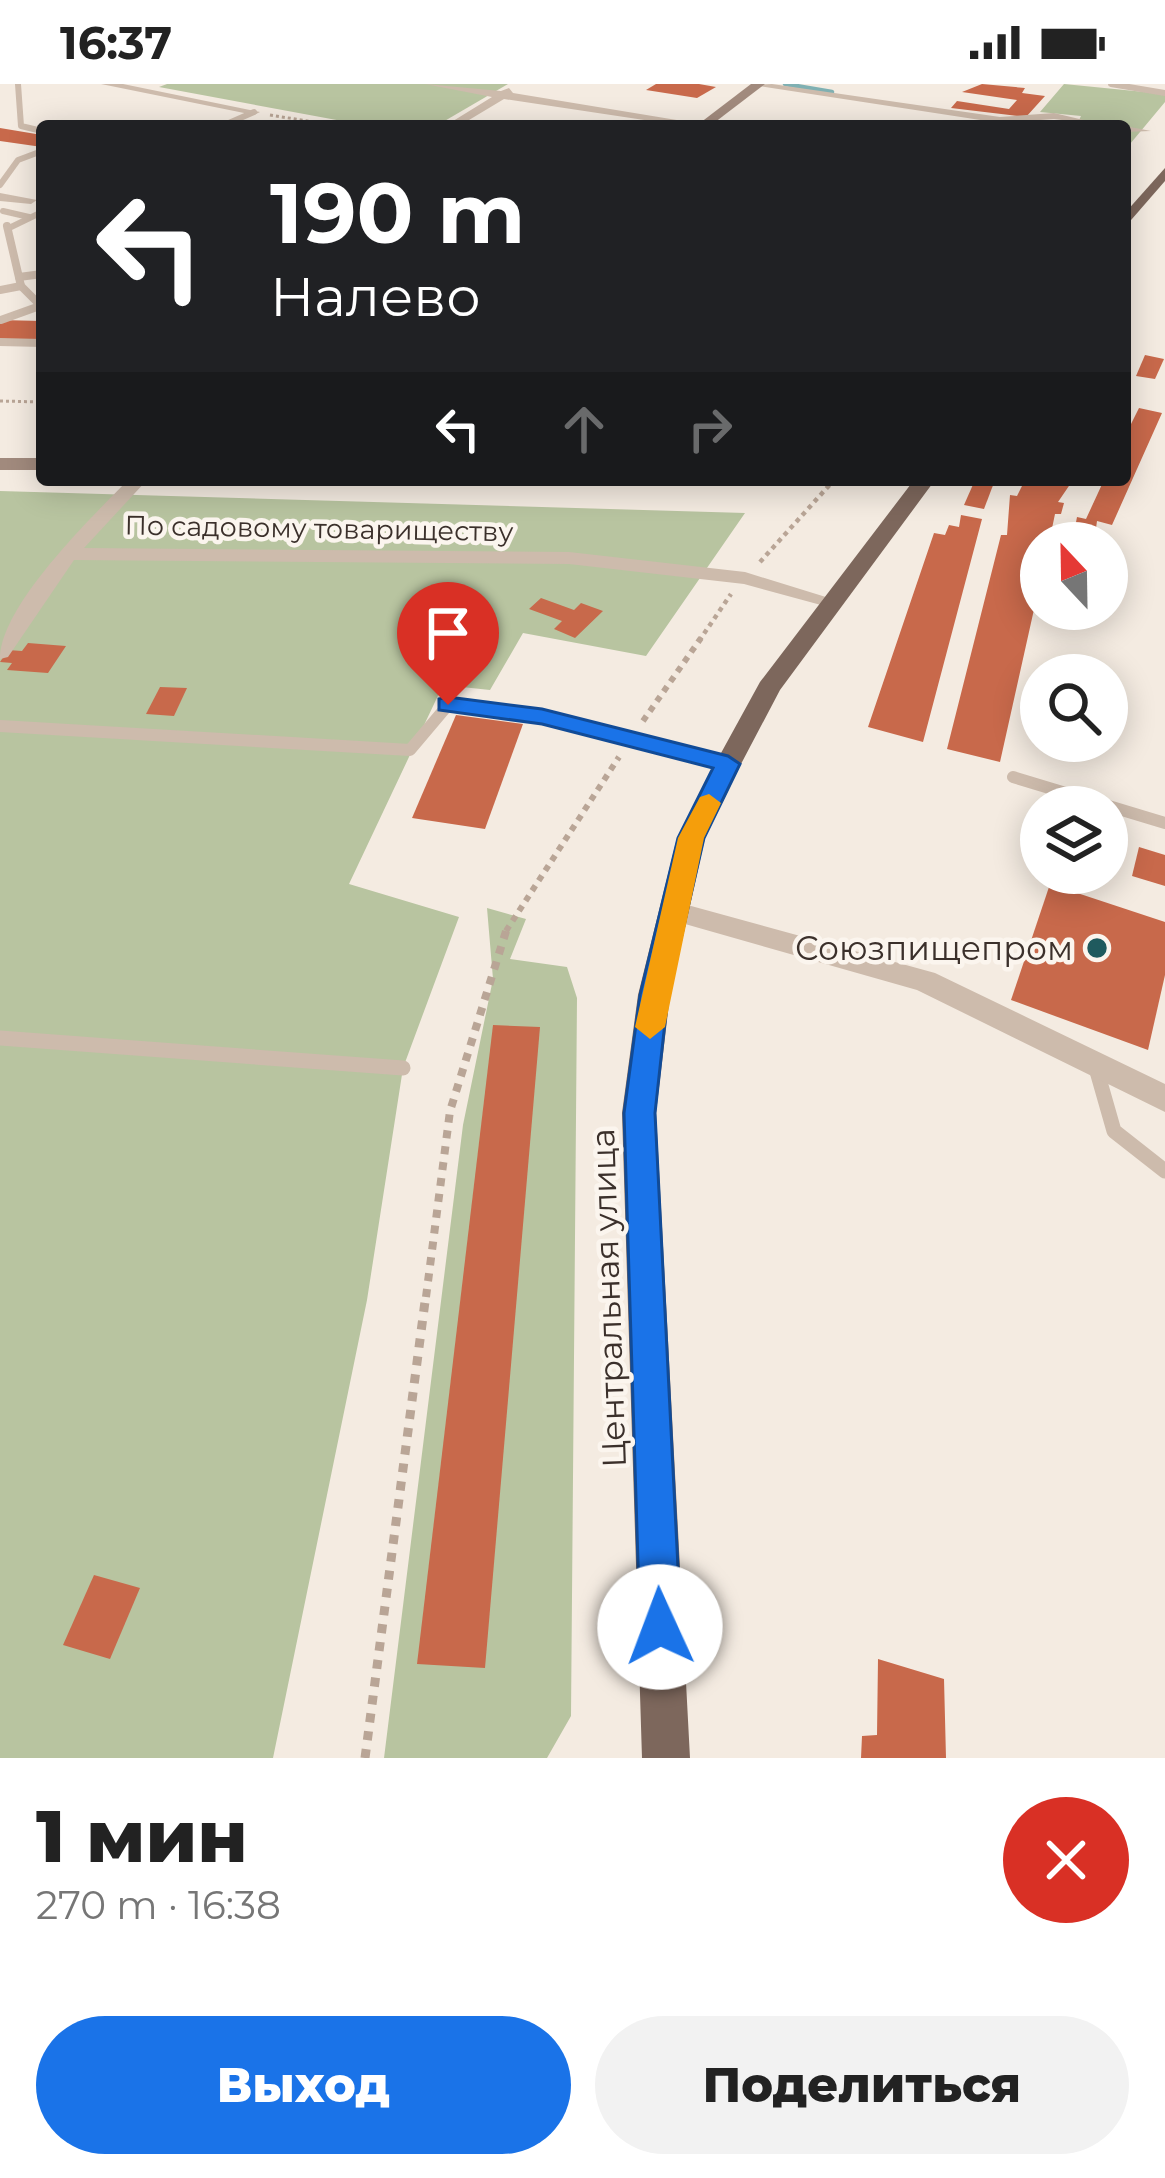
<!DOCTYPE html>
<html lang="ru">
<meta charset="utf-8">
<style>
:root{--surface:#fff;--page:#f2f2f2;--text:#222;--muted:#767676;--accent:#1a73e8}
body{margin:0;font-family:Montserrat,sans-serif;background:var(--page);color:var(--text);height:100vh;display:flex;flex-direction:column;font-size:45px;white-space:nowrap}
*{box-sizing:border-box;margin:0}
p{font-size:39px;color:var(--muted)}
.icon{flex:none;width:66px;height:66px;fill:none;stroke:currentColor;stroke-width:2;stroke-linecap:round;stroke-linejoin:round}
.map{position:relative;height:1674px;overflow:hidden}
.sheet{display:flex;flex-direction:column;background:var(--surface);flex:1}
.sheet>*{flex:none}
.guide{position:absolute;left:36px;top:36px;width:1095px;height:366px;border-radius:12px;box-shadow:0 6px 30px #0003;background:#202124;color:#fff;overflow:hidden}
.needle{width:78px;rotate:338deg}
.fabs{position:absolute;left:1020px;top:438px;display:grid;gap:24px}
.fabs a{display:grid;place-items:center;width:108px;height:108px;border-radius:50%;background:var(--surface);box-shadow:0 6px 30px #0003;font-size:60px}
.pin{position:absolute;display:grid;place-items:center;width:102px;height:102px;color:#fff;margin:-123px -51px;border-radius:50% 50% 50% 0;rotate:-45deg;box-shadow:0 0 12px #0007}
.pin .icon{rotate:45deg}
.me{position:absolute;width:132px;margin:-66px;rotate:358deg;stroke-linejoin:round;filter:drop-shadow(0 0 9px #0008)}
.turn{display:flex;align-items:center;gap:42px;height:252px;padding:0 36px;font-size:54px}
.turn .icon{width:156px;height:156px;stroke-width:2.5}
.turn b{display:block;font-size:84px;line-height:102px}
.lanes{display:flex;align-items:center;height:114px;padding:0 36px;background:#0003;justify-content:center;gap:60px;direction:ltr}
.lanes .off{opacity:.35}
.round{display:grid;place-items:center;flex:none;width:126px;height:126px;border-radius:63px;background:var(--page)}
.head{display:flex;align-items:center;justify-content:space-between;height:204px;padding:0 36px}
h1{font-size:72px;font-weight:800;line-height:90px}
.primary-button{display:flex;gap:24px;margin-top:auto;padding:24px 36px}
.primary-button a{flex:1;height:138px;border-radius:72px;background:var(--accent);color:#fff;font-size:48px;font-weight:800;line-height:138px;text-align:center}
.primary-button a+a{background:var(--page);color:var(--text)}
.status{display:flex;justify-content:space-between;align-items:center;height:84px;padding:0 60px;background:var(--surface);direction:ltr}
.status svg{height:33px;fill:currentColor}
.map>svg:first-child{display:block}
</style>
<div class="status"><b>16:37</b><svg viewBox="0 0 49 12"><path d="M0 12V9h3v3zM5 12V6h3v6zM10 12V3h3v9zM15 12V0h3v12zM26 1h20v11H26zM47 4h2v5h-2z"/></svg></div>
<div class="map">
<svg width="1165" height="1674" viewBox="0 0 1165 1674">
<rect width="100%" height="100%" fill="#f4ebe1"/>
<!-- green -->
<g fill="#b8c4a0">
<path d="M167,0H508L436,42H369L159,3Z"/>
<path d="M1064,0L1165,10V18L1125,66V42H1076L1081,32L1040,28Z"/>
<path d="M0,407L745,429L646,572L523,549L490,606L443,601L349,800L459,833L403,984L367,1216L273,1674H0Z"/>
<path d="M487,824L526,835L510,875L567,883L577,914L571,1632L547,1674H384L463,1041L493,895Z"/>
</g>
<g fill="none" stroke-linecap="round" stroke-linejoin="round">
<!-- stream -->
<path stroke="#7fb0b2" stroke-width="4.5" d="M785,0L832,8"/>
</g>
<!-- building -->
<g fill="#c8694b">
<path d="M656,0H699L716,3L697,14L646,6Z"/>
<path d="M982,0L1025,4L1022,9L1045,12L1026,33L951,24L957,17L1009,25L1017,16L962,8Z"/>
<path d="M0,44L42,51V63L0,57Z"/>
<path d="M0,236L42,237V256L0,255Z"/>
<path d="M1145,271L1164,275L1155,295L1136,292Z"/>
<path d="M1139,324L1162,329L1112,441L1097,437L1094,459H1072L1077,433L1086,435L1104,396H1125V352Z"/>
<path d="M975,396H995L984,425L964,421Z"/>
<path d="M1025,396H1073L1058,418L1064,419L1061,430H1055L1049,459H1041V494L1000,678L947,665L1001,451H1007L1010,411L1017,412Z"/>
<path d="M961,431L982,435L923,658L868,643L934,449L945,451L949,441L959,443Z"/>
<path d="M541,514L574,526L581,519L603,527L575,554L554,545L562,537L529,525Z"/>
<path d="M28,559L66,562L48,589L7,586L12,579L0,578L8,566L22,567Z"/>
<path d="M160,603L187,604L174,632L146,630Z"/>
<path d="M456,631L523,640L485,745L412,734Z"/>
<path d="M1139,763L1165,771V802L1132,792Z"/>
<path d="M1050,800L1165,838V891L1148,966L1011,916Z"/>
<path d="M493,941L540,943L485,1584L417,1580Z"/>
<path d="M94,1491L140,1504L110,1575L63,1561Z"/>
<path d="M878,1575L944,1595L946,1674H861L862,1652L877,1651Z"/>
</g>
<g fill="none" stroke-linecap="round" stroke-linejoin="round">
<!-- path-far4 -->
<g stroke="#b9a596" stroke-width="3" stroke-dasharray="3 3" stroke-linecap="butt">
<path d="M270,31L338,42"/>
<path d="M0,317L42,318"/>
</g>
<!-- path-far3 -->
<g stroke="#b9a596" stroke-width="4.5" stroke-dasharray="4.5 4.5" stroke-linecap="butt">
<path d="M760,478L834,396"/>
<path d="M699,557L731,510"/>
</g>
<!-- path-far2 -->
<g stroke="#b9a596" stroke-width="6" stroke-dasharray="6 6" stroke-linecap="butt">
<path d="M643,637L701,554"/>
<path d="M506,847L619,673"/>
</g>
<!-- path-far1 -->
<path stroke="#b9a596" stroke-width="8" stroke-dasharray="8 8" stroke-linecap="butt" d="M426,1213L450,1027L507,844"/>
<!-- path -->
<path stroke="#b9a596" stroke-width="9" stroke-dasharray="9 9" stroke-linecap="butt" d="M365,1674L426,1210"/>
<!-- lane-far3 -->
<g stroke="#cdbbac" stroke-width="6">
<path d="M18,0L21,42L42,47"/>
<path d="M1111,0L1165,9"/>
<path d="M222,42L254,28"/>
<path d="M0,101L18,76L42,67"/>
<path d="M3,127L29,133"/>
<path d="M7,145L42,128"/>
</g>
<!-- lane-far2 -->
<g stroke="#cdbbac" stroke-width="8">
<path d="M7,142L21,202L42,223"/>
<path d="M19,193L42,190"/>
<path d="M0,206L21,202"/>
<path d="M1,236L37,223"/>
<path d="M0,258L42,259"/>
</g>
<!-- lane-far1 -->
<g stroke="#cdbbac" stroke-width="12">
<path d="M0,642L410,666L448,621L542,632L728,680"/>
<path d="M1013,693L1165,739"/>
</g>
<!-- lane -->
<g stroke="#cdbbac" stroke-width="15">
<path d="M0,954L403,984"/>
<path d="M1096,984L1114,1047L1165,1087"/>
</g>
<!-- street -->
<g fill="#cdbbac" fill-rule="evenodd">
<path d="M101,0H123L260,28L254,31Z"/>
<path d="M425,0L501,7L509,4L513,9L713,42H684L504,15L459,42H445L492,13Z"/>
<path d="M772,0L1000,33L1054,29L1109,42L1054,35L1000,39L752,1Z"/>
<path d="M1123,42H1125L1151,47L1125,48Z"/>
<path d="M0,109L37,116L31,120L0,117Z"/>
<path d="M128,396H147L84,464L569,468L745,488L842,518L832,524L744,500L569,480L74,476L8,573L0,575C0,522 90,435 128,396Z"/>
<path d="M673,817L935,889L1165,1000V1028L917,906L664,834L660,827L664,820Z"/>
</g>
<!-- secondary -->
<g fill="#a18a7d" fill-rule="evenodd">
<path d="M751,0H765L710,42H696Z"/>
<rect x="0" y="374" width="42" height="12"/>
</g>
<!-- primary -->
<g fill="#7d675c" fill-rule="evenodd">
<path d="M1165,84V97L1125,143V129Z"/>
<path d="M914,396H935L780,606L741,680L705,754L670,911L656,1029L690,1674H642L622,1029L638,911L677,754L715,680L760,598Z"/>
</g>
</g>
<!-- route -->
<path fill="#1a73e8" stroke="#114b97" stroke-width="3" d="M448,613L542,625L728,672L740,680L704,754L668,911L655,1029L681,1543L675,1557L660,1564L646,1557L640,1543L624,1029L640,911L678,754L713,684L542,640L439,626V615Z"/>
<!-- slow -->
<path fill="#f59e0b" d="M709,710L721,719L704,754L665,943L650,955L635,943L678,754L700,713Z"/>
<!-- markers -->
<circle fill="#1f5a5e" stroke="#fbf5ee" stroke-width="4.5" cx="1097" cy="864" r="12"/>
<g text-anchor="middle" stroke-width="9" stroke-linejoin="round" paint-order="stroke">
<!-- far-street labels -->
<g font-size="27" fill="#3b302b" stroke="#fbf5ee">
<text transform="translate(319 445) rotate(1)" y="9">По садовому товариществу</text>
</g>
<!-- poi labels -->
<g font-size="33" fill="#3b302b" stroke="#fbf5ee" text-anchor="end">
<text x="1073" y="876">Союзпищепром</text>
</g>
<!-- street labels -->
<g font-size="33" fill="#3b302b" stroke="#fbf5ee">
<text transform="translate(608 1214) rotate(-92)" y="12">Центральная улица</text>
</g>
</g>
</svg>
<div class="fabs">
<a><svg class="needle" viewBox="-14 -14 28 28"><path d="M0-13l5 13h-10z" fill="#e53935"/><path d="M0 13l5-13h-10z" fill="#767676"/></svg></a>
<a><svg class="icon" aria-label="search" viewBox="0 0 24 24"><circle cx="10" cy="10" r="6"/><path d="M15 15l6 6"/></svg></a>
<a><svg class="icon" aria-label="layers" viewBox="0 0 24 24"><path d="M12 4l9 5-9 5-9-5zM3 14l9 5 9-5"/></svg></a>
</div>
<div class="pin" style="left:448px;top:621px;background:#d93025"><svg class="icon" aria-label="arrive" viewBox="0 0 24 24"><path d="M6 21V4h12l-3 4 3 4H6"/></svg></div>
<svg class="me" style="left:660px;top:1543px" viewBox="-20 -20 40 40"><circle r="19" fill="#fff"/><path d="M0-13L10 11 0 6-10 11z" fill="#1a73e8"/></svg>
<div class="guide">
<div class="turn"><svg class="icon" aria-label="left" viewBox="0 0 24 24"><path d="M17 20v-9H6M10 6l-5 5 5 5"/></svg><div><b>190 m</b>Налево</div></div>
<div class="lanes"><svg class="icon" aria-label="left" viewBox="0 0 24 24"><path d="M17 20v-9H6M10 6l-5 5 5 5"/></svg><svg class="icon off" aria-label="ahead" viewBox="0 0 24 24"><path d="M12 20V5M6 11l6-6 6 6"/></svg><svg class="icon off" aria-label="right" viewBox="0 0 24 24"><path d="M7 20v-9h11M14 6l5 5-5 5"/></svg></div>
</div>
</div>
<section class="sheet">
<div class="head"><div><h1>1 мин</h1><p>270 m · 16:38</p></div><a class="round" style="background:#d93025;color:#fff"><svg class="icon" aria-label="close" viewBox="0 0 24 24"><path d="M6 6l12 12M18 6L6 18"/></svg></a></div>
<div class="primary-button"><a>Выход</a><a>Поделиться</a></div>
</section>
